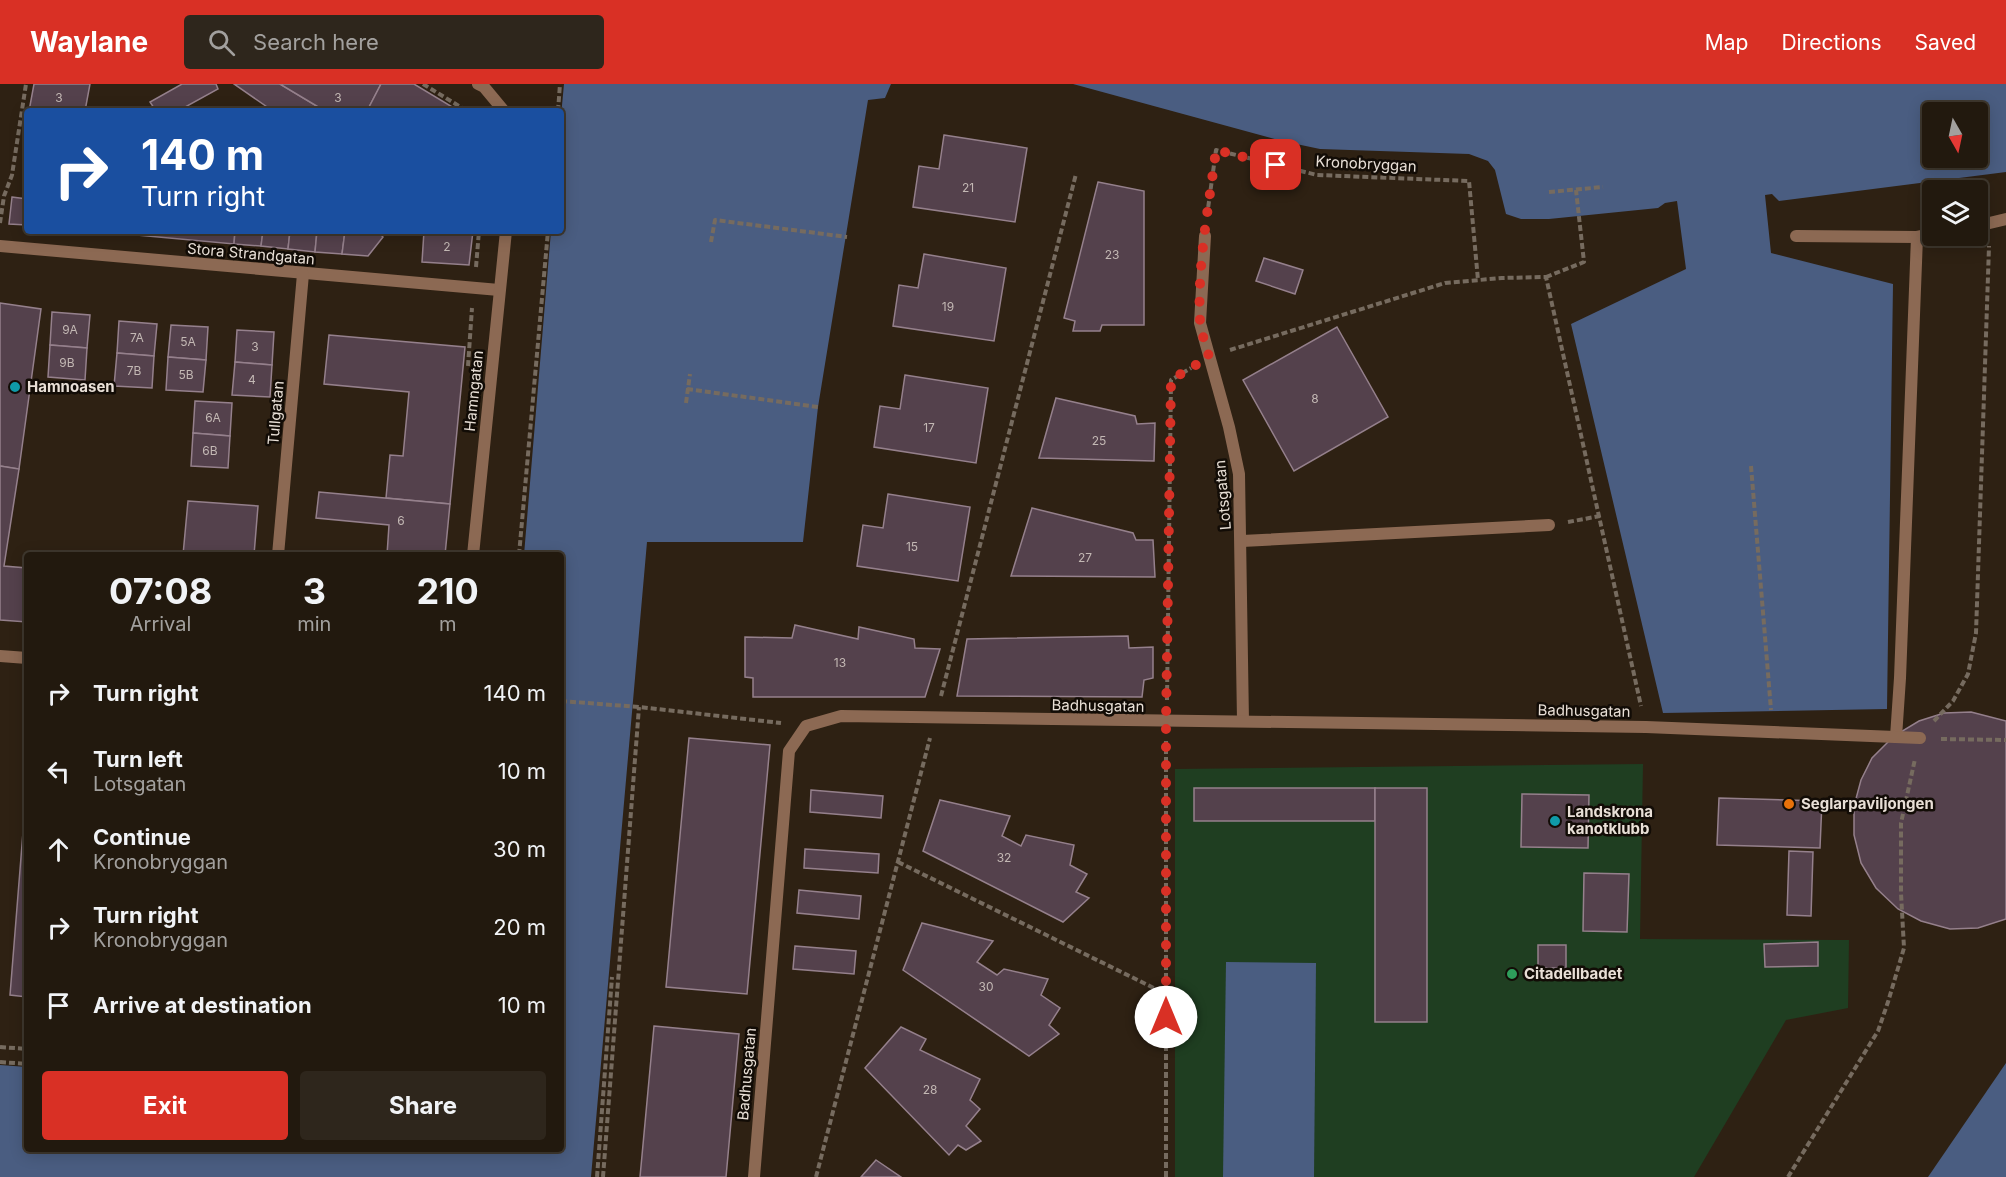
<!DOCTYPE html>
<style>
:root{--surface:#22190e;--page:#2e261c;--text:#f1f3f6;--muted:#a2a09e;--line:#3f382e;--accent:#d93025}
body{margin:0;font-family:Inter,sans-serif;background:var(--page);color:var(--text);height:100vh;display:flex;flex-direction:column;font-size:22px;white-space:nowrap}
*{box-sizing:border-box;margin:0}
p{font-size:20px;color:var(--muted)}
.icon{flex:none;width:33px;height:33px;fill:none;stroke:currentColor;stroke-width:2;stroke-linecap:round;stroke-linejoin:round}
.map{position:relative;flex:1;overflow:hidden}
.side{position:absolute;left:24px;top:468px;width:540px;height:600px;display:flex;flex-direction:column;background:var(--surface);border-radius:6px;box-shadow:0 3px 15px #0003,0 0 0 2px var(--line)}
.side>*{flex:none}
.top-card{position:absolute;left:24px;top:24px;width:540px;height:126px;border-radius:6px;box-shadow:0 3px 15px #0003,0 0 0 2px var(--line);background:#1a4fa0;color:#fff;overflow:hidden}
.needle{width:39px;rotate:171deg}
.fabs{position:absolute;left:1922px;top:18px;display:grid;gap:12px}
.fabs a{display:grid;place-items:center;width:66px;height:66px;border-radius:6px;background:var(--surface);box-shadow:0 3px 15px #0003,0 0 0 2px var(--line);font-size:30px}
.pin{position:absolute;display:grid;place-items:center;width:51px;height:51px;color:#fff;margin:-26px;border-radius:12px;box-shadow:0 3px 9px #0006}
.me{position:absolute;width:66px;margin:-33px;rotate:0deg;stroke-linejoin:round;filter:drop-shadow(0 0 4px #0008)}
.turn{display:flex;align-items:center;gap:21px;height:126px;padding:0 18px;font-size:27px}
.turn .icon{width:78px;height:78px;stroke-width:2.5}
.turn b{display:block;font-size:42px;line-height:51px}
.eta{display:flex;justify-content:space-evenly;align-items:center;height:102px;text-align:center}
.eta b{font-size:36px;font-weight:700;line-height:42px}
.button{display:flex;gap:12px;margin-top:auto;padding:12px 18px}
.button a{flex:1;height:69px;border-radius:6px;background:var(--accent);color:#fff;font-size:24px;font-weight:700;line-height:69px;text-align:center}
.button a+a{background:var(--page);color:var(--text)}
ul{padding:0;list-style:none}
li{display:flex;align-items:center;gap:18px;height:78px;padding:0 18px}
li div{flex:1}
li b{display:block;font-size:22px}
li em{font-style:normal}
header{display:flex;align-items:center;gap:36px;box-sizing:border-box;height:84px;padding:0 30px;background:var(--accent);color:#fff}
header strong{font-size:28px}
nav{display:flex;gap:33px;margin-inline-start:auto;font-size:21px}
.search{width:420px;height:54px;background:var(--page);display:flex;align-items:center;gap:15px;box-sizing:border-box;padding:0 21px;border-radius:6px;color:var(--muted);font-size:22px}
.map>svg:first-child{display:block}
</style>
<header>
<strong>Waylane</strong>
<div class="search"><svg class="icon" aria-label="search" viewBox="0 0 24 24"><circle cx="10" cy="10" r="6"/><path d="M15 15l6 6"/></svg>Search here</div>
<nav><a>Map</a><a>Directions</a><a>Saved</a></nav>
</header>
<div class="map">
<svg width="2006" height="1093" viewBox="0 0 2006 1093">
<rect width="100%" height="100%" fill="#2e2113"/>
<!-- green -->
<path fill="#1f3e21" d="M1643,680L1640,855L1849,856L1848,924L1786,936L1694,1093H1175V685Z"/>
<!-- water -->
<g fill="#4a5d81" fill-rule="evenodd">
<path d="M564,0H891L885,14L868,16L818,323L803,458H647L591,1093H0V981L27,983V1065H561V471H524L551,147H561V32Z"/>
<path d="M1073,0H2006V88L1779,117L1772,110L1765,111L1771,169L1893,200L1887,625L1663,629L1571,240L1686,185L1677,117L1665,119L1658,124L1549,135H1521L1506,130L1495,86L1488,77L1469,70L1320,65L1282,57ZM1977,28V74H1932V28Z"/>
<path d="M1226,878L1316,879L1314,1093H1223Z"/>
<path d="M2006,979V1093H1928Z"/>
</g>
<!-- building -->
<g fill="#54414c" stroke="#95808c" stroke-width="1.5">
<path d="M34,0H90L85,27H29Z"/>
<path d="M182,0H216L218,5L178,27H156L150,18Z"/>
<path d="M234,0H280L325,27H273Z"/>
<path d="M280,0H381L367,27H325Z"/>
<path d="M381,0H414L459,27H367Z"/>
<path d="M944,51L1027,64L1015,138L913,123L919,82L939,85Z"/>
<path d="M1098,98L1144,107V241H1102L1100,247H1073L1075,237L1064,234Z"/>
<path d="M12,113L27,115V141L9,140Z"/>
<path d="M93,147H235L234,160Z"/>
<path d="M235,147H263L261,162L234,160Z"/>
<path d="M263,147H290L288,165L261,162Z"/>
<path d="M290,147H317L315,168L288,165Z"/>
<path d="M317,147H345L342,170L315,168Z"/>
<path d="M345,147H382L380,150L383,153L368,172L342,170Z"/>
<path d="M424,147H473L469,181L422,178Z"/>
<path d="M924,170L1006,184L994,257L893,242L899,201L918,204Z"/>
<path d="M1264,174L1303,186L1295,210L1256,197Z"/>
<path d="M0,219L41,225L19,385L0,382Z"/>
<path d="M52,228L90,231L87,264L50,261Z"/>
<path d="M119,237L157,240L154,272L117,269Z"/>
<path d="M171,241L208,243L206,276L168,273Z"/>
<path d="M1337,243L1388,333L1294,387L1243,296Z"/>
<path d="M237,246L274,248L272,281L235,278Z"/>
<path d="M329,251L465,263L450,420L386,414L390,371L403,372L409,308L324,300Z"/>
<path d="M50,261L87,264L85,296L48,293Z"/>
<path d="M117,269L154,272L152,304L114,302Z"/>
<path d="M168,273L206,276L203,308L166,306Z"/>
<path d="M235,278L272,281L270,313L232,311Z"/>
<path d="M905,291L988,304L976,379L874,363L880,322L900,325Z"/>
<path d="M1056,314L1135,332L1137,340L1155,339L1154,377L1039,374Z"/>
<path d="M195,317L232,319L230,352L193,349Z"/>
<path d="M193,349L230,352L228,384L191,382Z"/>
<path d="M0,382L19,385L4,482L27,484V538L0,536Z"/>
<path d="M319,408L450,420L445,471H387L389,441L316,434Z"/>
<path d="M888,410L970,423L958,497L857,482L863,441L883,444Z"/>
<path d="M188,417L258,422L254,471H183Z"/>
<path d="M1032,424L1133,449L1136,456H1153L1155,493L1011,492Z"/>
<path d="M795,541L858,555L859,543L914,555L915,564L940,565L925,613H753V594L745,593V553L792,554Z"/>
<path d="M1128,552L1129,564L1153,563V594L1144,596L1142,613L957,612L967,555Z"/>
<path d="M1971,628L2006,637V835L1978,844L1950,845L1921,837L1898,825L1876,804L1861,779L1854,751V722L1861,696L1872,674L1894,652L1919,637L1944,629Z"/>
<path d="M689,654L770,661L747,910L666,903Z"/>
<path d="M27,698V913L10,911Z"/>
<rect x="1194" y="704" width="181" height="33"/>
<rect x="1375" y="704" width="52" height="234"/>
<path d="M811,706L883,712L881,734L810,728Z"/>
<path d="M1522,710L1589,711L1588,764L1521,763Z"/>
<path d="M1719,714L1822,717L1820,764L1717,761Z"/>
<path d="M940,716L1010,732L1002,752L1021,762L1026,751L1074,761L1070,781L1087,790L1076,808L1089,814L1063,838L923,767Z"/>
<path d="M805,765L879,770L878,789L804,784Z"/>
<path d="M1789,767L1813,768L1811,832L1787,831Z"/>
<path d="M1584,789L1629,790L1627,848L1583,847Z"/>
<path d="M799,806L861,812L859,835L797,829Z"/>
<path d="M922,839L993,857L977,878L997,891L1004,885L1048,895L1041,911L1060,924L1049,941L1059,950L1029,972L903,886Z"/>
<path d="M1818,858V882L1765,883L1764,860Z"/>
<rect x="1538" y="861" width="28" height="23"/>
<path d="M795,862L856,867L854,890L793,885Z"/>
<path d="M654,942L739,950L726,1093H640Z"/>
<path d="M901,943L926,955L920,966L980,995L970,1016L980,1025L966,1042L981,1057L966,1066L958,1061L949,1071L865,984Z"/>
<path d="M876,1076L901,1093H861Z"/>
</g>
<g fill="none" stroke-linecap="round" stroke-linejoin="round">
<!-- path -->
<g stroke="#766b5f" stroke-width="4" stroke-dasharray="6 3" stroke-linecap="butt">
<path d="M423,0L467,27"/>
<path d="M558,27L560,0"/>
<path d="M1549,108L1603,103"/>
<path d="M1207,132L1216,66L1317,91L1469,97L1478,196"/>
<path d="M0,139L4,112L12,91L26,0"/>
<path d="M711,158L715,136L847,153"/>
<path d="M476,183L479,147"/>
<path d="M1546,193L1584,178L1576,106"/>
<path d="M1230,266L1445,199L1502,194L1546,193L1641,622"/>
<path d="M468,282L472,224"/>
<path d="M687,305L818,323"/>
<path d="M686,319L690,290"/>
<path d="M1751,382L1771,626"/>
<path d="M1568,438L1600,432"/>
<path d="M519,471L548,147"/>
<path d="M941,612L1076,90"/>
<path d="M1167,616L1171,296L1191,284"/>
<path d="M561,617L639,623L781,639"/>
<path d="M1934,637L1953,617L1968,590L1976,549L1989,162"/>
<path d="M1941,655L2006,656"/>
<path d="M898,778L1166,910"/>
<path d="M0,963L27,965"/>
<path d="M0,978L27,980"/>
<path d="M597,1093L612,893"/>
<path d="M603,1093L639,623"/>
<path d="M816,1093L930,654"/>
<path d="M1166,1093V657"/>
<path d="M1788,1093L1878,947L1888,918L1904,864L1901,809V739L1915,675"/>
</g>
<!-- service -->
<g stroke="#8c6953" stroke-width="12">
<path d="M1977,142L2006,135"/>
<path d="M1796,152L1917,153"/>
<path d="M1242,457L1549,441"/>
<path d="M1896,653L1900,594L1917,153L1932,150"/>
</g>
<!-- minor -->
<g stroke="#8c6953" stroke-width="12">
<path d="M478,0L484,3L504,27"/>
<path d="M1205,152L1200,239L1229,343L1239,390L1243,637"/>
<path d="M0,162L499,206"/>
<path d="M278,471L303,190"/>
<path d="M473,471L506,147"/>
<path d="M0,572L27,574"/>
<path d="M754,1093L789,667L806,642L841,632L1646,643L1920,654"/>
</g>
</g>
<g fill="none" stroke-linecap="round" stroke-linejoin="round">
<!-- route -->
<path stroke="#d93025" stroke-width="10" stroke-dasharray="0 18" d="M1166,933V638L1171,296L1209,273C1206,261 1201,249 1200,237C1197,182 1209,121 1216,66L1276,81"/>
</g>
<!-- markers -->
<g fill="#0f9aa8" stroke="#120c06" stroke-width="2">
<circle cx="15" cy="303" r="6"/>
<circle cx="1555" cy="737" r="6"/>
</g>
<circle fill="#e8710a" stroke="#120c06" stroke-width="2" cx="1789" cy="720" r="6"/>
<circle fill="#2e9e5b" stroke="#120c06" stroke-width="2" cx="1512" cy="890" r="6"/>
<g text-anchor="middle" stroke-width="5" stroke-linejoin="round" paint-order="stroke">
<!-- number labels -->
<g font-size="12" fill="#c3b8b4">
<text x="59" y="18">3</text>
<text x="338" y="18">3</text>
<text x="968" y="108">21</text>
<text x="447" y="167">2</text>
<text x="1112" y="175">23</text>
<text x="948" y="227">19</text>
<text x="70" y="250">9A</text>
<text x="137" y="258">7A</text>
<text x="188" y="262">5A</text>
<text x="255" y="267">3</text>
<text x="67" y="283">9B</text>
<text x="134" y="291">7B</text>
<text x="186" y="295">5B</text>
<text x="252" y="300">4</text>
<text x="1315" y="319">8</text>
<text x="213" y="338">6A</text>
<text x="929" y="348">17</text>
<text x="1099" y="361">25</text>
<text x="210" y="371">6B</text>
<text x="401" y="441">6</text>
<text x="912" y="467">15</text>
<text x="1085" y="478">27</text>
<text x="840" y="583">13</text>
<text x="1004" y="778">32</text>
<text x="986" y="907">30</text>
<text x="930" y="1010">28</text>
</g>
<!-- street labels -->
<g font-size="15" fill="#e8dfd6" stroke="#120c06">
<text transform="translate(1366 80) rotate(3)" y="5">Kronobryggan</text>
<text transform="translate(251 170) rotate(5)" y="5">Stora Strandgatan</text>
<text transform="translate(474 307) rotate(-84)" y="5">Hamngatan</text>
<text transform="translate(276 329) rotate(-85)" y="5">Tullgatan</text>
<text transform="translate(1223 411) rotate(-95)" y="5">Lotsgatan</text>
<text transform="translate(1098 622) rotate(1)" y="5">Badhusgatan</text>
<text transform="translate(1584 627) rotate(1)" y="5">Badhusgatan</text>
<text transform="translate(747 990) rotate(-85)" y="5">Badhusgatan</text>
</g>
<!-- poi labels -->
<g font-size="15" font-weight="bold" fill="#e8dfd6" stroke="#120c06" text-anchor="start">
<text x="27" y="308">Hamnoasen</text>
<text x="1801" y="725">Seglarpaviljongen</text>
<text x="1567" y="733">Landskrona<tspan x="1567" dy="17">kanotklubb</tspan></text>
<text x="1524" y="895">Citadellbadet</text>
</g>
</g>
</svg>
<div class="fabs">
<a><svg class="needle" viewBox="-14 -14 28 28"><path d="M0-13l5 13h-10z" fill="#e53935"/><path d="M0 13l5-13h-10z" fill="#a2a09e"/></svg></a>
<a><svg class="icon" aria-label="layers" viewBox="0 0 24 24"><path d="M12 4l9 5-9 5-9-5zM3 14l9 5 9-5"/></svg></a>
</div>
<div class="pin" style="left:1276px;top:81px;background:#d93025"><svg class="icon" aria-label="arrive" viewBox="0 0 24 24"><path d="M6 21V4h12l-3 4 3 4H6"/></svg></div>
<svg class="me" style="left:1166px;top:933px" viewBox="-20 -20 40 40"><circle r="19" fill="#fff"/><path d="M0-13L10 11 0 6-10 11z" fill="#d93025"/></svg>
<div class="top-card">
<div class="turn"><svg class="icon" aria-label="right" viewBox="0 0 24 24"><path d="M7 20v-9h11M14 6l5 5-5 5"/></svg><div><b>140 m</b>Turn right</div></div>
</div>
<section class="side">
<div class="eta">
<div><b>07:08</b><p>Arrival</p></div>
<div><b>3</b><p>min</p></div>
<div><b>210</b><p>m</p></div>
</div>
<ul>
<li><svg class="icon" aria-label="right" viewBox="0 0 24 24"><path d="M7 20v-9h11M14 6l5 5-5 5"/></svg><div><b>Turn right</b></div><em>140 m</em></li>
<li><svg class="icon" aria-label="left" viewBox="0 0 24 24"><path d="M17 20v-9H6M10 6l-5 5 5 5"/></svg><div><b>Turn left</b><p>Lotsgatan</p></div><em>10 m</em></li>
<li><svg class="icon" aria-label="ahead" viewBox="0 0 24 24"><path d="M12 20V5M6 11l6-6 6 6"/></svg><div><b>Continue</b><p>Kronobryggan</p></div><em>30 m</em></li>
<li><svg class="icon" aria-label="right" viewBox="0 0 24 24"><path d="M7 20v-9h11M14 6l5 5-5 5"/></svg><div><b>Turn right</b><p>Kronobryggan</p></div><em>20 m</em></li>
<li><svg class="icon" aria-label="arrive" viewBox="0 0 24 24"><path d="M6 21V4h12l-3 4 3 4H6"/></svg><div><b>Arrive at destination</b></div><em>10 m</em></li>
</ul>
<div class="button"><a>Exit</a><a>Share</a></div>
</section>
</div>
